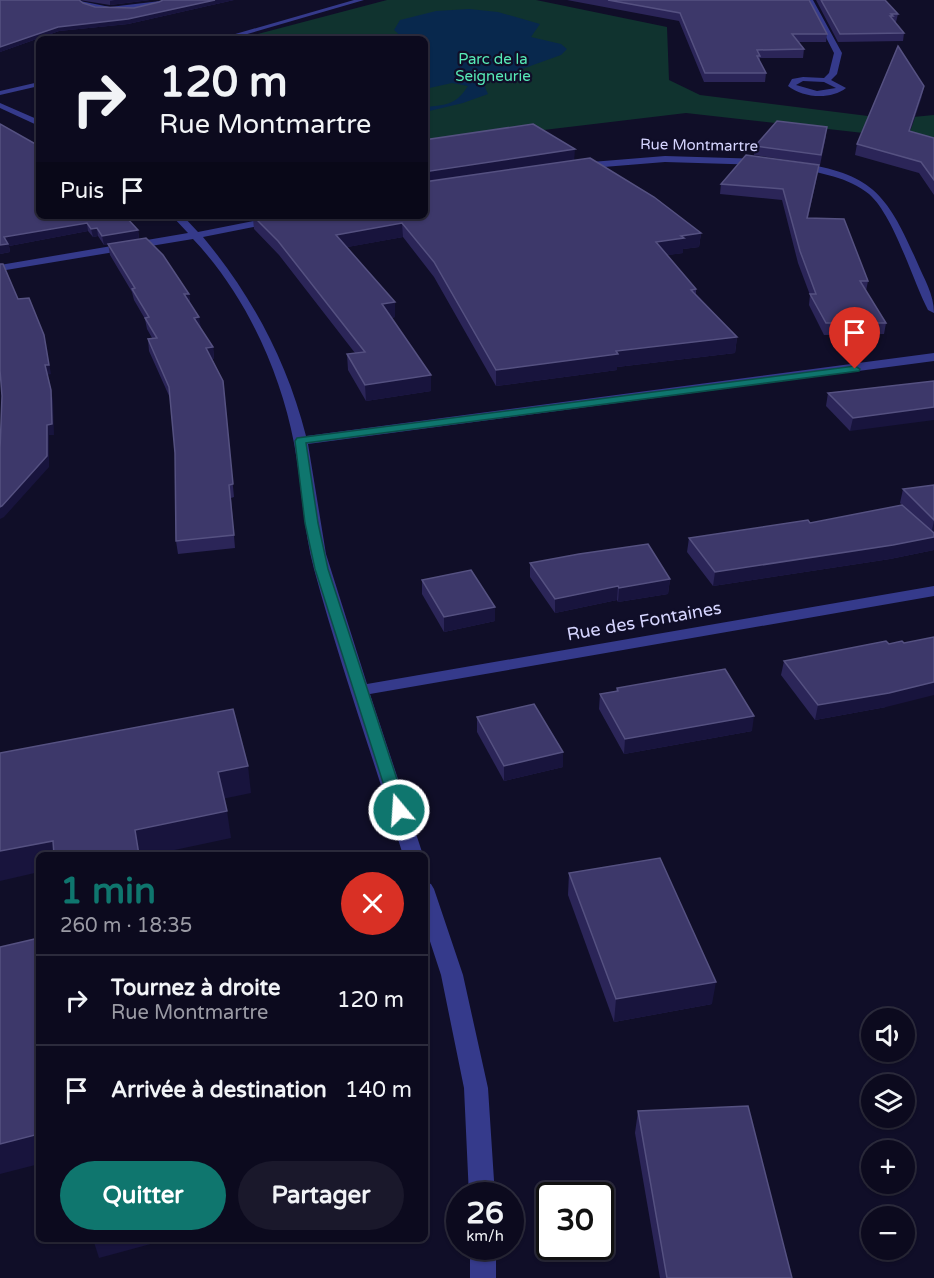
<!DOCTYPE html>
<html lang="fr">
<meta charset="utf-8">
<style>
:root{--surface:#0c0a1e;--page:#1a182b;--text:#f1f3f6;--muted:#9a9aa4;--line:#2c2b3c;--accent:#0f766e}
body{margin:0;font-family:"Varela Round",sans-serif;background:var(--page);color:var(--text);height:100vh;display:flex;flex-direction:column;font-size:22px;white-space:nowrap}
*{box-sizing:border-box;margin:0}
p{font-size:20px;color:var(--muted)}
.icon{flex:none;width:33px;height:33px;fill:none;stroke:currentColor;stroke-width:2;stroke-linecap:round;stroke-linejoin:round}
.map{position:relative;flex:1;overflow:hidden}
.sheet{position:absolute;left:36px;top:852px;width:392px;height:390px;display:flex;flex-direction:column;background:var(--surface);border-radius:9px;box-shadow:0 2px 4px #0004,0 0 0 2px var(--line)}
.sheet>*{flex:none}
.hud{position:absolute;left:36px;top:36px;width:392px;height:183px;border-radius:9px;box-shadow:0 2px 4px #0004,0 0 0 2px var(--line);background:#0c0a1e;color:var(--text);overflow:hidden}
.fabs{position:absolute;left:861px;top:1008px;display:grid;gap:12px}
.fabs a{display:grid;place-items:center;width:54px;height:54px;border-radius:50%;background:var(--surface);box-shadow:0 2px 4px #0004,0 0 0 2px var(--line);font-size:30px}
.speed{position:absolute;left:446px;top:1182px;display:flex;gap:12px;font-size:30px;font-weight:700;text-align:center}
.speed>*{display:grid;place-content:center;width:78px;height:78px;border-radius:50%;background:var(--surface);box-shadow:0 2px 4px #0004,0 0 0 2px var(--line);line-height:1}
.speed small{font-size:15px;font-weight:400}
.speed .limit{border:3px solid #111;border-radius:9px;background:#fff;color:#111}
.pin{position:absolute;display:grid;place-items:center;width:51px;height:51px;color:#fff;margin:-62px -26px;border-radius:50% 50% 50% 0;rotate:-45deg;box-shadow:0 0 6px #0007}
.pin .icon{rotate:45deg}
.me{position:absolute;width:66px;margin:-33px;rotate:342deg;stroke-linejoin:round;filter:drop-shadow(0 0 4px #0008)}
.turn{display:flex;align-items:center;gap:21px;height:126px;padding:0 24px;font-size:27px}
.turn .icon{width:78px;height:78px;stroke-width:2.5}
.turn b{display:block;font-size:42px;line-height:51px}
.then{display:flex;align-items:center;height:57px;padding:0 24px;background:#0003;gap:12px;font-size:22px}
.round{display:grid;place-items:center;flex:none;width:63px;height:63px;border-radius:32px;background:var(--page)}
.summary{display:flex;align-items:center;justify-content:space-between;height:102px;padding:0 24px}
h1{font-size:36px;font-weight:700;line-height:45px;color:var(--accent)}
.primary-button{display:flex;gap:12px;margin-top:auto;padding:12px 24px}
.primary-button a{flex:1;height:69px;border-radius:36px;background:var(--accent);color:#fff;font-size:24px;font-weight:700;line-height:69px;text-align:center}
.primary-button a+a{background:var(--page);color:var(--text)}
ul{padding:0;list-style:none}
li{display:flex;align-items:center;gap:18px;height:90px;padding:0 24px;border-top:2px solid var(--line)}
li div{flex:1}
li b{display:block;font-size:22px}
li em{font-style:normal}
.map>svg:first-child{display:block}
</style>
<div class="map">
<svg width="934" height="1278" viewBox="0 0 934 1278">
<rect width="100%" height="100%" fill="#100e28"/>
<!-- green -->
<path fill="#10332f" d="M387,0H536L667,27L669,80L700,95L892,119L934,115V141L686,113L425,144L424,39H239Z"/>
<!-- water -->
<path fill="#08284d" d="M469,9L498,12L540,24L531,37L561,44L567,49L561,55L483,83L488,94L463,103L425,112V107C446,105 456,105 468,86L452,83L425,89L424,39H404L394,30L400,20L436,11Z"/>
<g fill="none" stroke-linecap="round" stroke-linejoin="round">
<!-- minor -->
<g fill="#353a8b" fill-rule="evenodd">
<path d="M75,0L110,7L169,0C145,13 98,17 75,0Z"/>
<path d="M807,0H813L842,53L837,74L831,80L846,88C831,100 803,98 788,86L792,79L803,77L824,78L829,73L834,53ZM803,81L824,82L836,88L817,91L796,85Z"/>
<path d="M0,103L39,120V126L0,108Z"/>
<path d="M665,156L763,159L768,162L763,165L665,162L579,169L574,166L579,163Z"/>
<path d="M798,163C873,173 888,196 917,262C924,279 934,294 934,313L928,310C912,279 894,216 869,194C848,177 820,173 795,168V164Z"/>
<path d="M172,216H183L198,232L279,216H299L294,219L203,237C252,296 287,361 306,436L934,353V361L308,444L326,554L367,684L934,586V596L370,694L423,855H403C374,760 340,665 314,569C303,528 302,485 294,443C280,370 245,294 193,239L0,271V265L188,233Z"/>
<path d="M424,882L431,884L434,889L463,975L488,1088L495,1196H469L464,1088L441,975L424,923Z"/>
<rect x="470" y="1246" width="26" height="32"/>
</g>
<!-- tertiary -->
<g fill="#353a8b" fill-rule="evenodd">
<path d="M354,0H364L230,39H218Z"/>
<path d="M39,82V86L0,95V91Z"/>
</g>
</g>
<!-- wall -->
<g fill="#2b2558">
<path d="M0,0H150L110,5L79,0L83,3L95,7L134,8L159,2L163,0H234L128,24L59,31L0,52Z"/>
<path d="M567,0H809L827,34L826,42H798L804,49L803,58H760V62L766,73L765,82H704L679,21Z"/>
<path d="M816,0H885L898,14L896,22H894L904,33L903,41L838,42Z"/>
<path d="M922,96L910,131L934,138V195L919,173L855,155L857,144Z"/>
<path d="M0,124L138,230L139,239L104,245L98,236L93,237L88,231L9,246L10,252L0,254Z"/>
<path d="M826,136L820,165L754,155L755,146Z"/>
<path d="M574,160L701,233L699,247L683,249V253L667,255L696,289V294L737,337L735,353L617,367V370L496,386L434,277L403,237L347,247L395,317L391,318L431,375V391L366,401L348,370L347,354L355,353L279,255L254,229L253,219L245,220L240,216H424Z"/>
<path d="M817,176L808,218L868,281L866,291L886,323L884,334L824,335L809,305L810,295L798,263L782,200L720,194L721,184Z"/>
<path d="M108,244L189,294L190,303L200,328L213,347L214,359H212L223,381L234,497L231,498L235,548L178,554L176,541L175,453L170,398L149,351L148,339L152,338L147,329L145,319L134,300L132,292L110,255Z"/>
<path d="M934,381L850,431L826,406L828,393Z"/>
<path d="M934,485V550L890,559L713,586L687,552L689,538L810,523L904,507L900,503L903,489Z"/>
<path d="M530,563L670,579L668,594L618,602L617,600L555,613L530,577Z"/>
<path d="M422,580L495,607V621L444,632L422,594Z"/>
<path d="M784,661L886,707L815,720L781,675Z"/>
<path d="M617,688L752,731L624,754L599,709L600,694L616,691Z"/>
<path d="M477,717L563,767L504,781L477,732Z"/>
<path d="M569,873L712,1004L614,1022L568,895Z"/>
<path d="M638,1111L792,1278H660L635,1133Z"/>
</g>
<!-- shaded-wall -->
<g fill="#18143d">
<path d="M115,0H150L110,5V1Z"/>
<path d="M215,0H234L128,24L59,31L0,52V47L58,27Z"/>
<path d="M924,86L922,96L907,141L909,131Z"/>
<path d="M575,149L574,162L424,186V172Z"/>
<path d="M819,165L817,176L805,228L807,218Z"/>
<path d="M244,216H252L253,219L245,220Z"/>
<path d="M87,223L88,231L9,246L10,252L0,254V245L4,237Z"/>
<path d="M402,223L403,237L337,249L336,235Z"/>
<path d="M97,228L98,236L93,237L91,229Z"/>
<path d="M138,230L139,239L104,245L102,236Z"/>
<path d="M701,233L699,247L683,249V253L655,257L656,242L681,236Z"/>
<path d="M184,294H189L190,305Z"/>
<path d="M395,302V317L382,319V304Z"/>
<path d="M199,317L201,328L194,318Z"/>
<path d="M737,337L735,353L617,367V370L496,386V370L616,351Z"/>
<path d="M46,345L51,374L47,375L45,365Z"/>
<path d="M213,347L214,359L208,360L206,348Z"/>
<path d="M431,375V391L366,401L365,385Z"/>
<path d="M51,390L53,400L54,435H49V467L4,517L0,519V507L47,425Z"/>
<path d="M934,407V420L850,431L853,418Z"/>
<path d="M934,521V533L931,534Z"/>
<path d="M934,537V550L890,559L713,586L715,572Z"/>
<path d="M670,579L668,594L618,602L619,588Z"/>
<path d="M618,586L617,600L555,613V599Z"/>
<path d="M495,607V621L444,632V617Z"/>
<path d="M934,682V695L886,707L815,720L818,705Z"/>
<path d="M754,716L752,731L624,754L625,739Z"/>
<path d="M563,752V767L504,781V766Z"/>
<path d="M248,766L251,793L222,799L218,772Z"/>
<path d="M227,811L231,838L151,855H139L135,830Z"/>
<path d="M53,841L56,855H39V872L0,881V851Z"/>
<path d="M716,982L712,1004L614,1022L616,999Z"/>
<path d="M39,1134V1164L0,1174V1144Z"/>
<path d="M93,1239H169L99,1258Z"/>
</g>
<!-- building -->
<g fill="#3d386a" stroke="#555181" stroke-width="1.5">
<path d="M0,0H79L83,3L95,7L134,8L159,2L163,0H215L128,19L58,27L0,47Z"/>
<path d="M608,0H809L827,34H792L804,49L757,50L760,56H757L766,73H705L680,13Z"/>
<path d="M821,0H885L898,14H891L893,16H890L904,33L840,34Z"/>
<path d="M898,46L924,86L909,131L934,138V180L921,162L857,144Z"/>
<path d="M777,121L827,127L821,155L755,146Z"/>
<path d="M0,124L39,146V216H125L138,230L102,236L97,228L91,229L87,223L4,237L8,244L0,245Z"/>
<path d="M533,124L575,149L424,172V140Z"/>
<path d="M746,155L819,165L807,218L844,219L868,281H860L886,323H826L810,294H816L800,251L783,189L721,184Z"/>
<path d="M590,158L654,197L701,233L681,236L684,238L656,242L696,289L691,290L737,337L616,351L618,354L496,370L434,262L402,223L336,235L395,302L382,304L431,375L365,385L347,354L365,352L278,241L253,216H424V182Z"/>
<path d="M146,238L163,255L189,294H184L199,317L194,318L213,347L206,348L223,381L233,484L229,485L234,535L176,541L175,453L169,387L148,339L157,338L145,318L149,317L132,289L135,288L108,244Z"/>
<path d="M0,264H3L18,299L29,298L44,335L49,365H45L51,390L52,424L47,425V456L2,506L0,507V450L2,396L0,370Z"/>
<path d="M934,381V407L853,418L828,393Z"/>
<path d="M934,485V520L903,489Z"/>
<path d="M902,505L934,533V537L893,545L715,572L689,538L808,520L810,523Z"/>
<path d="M648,544L670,579L619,588L618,586L555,599L530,563L579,554Z"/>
<path d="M471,570L495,607L444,617L422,580Z"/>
<path d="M934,637V682L889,693L818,705L784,661L886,641L889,644L902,641L904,643Z"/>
<path d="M725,669L754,716L625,739L600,694L618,691L617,688Z"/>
<path d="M534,704L563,752L504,766L477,717Z"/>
<path d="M233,709L248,766L218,772L227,811L135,830L139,855H54L53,841L0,851V753Z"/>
<path d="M660,858L716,982L616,999L569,873Z"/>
<path d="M39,938V1134L0,1144V947Z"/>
<path d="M748,1106L792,1278H667L638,1111Z"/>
</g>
<!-- route -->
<path fill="#0f766e" stroke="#0a4d48" stroke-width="1.5" d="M855,366L860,369L859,371L306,443L318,523L328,569L407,810L405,814H393L315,569L305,523L295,441L297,438Z"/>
<g text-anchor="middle" stroke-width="4.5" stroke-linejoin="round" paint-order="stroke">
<!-- far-park labels -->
<g font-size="15" fill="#57eab7" stroke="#100e28">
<text x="493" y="64">Parc de la<tspan x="493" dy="17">Seigneurie</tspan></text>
</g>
<!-- far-street labels -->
<g font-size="15" fill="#d6d5ff" stroke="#100e28">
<text transform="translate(699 145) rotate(1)" y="5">Rue Montmartre</text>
</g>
<!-- street labels -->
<g font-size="18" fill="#d6d5ff" stroke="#100e28">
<text transform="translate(644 621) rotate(-10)" y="6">Rue des Fontaines</text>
</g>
</g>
</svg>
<div class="fabs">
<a><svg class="icon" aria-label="sound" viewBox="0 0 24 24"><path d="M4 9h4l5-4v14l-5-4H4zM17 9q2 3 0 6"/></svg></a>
<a><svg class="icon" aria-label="layers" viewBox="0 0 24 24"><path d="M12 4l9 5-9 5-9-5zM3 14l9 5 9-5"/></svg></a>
<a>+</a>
<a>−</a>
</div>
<div class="speed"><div>26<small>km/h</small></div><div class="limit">30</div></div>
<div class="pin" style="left:855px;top:369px;background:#d93025"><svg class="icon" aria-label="arrive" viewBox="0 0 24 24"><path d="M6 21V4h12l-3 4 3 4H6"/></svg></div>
<svg class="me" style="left:399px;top:810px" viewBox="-20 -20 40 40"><circle r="17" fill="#0f766e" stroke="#fff" stroke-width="3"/><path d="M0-11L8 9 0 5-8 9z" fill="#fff"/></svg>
<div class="hud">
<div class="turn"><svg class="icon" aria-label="right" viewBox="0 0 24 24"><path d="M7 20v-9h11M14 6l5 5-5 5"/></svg><div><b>120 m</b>Rue Montmartre</div></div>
<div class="then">Puis<svg class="icon" aria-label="arrive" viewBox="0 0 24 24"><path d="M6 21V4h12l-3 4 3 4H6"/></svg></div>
</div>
<section class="sheet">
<div class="summary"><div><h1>1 min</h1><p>260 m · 18:35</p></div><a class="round" style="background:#d93025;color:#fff"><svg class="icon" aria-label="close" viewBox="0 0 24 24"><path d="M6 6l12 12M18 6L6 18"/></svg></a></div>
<ul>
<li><svg class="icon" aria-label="right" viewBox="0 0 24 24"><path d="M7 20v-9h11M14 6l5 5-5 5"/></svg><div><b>Tournez à droite</b><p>Rue Montmartre</p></div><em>120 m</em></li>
<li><svg class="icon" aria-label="arrive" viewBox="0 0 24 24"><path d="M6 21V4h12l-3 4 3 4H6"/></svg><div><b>Arrivée à destination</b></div><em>140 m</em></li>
</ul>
<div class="primary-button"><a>Quitter</a><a>Partager</a></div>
</section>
</div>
